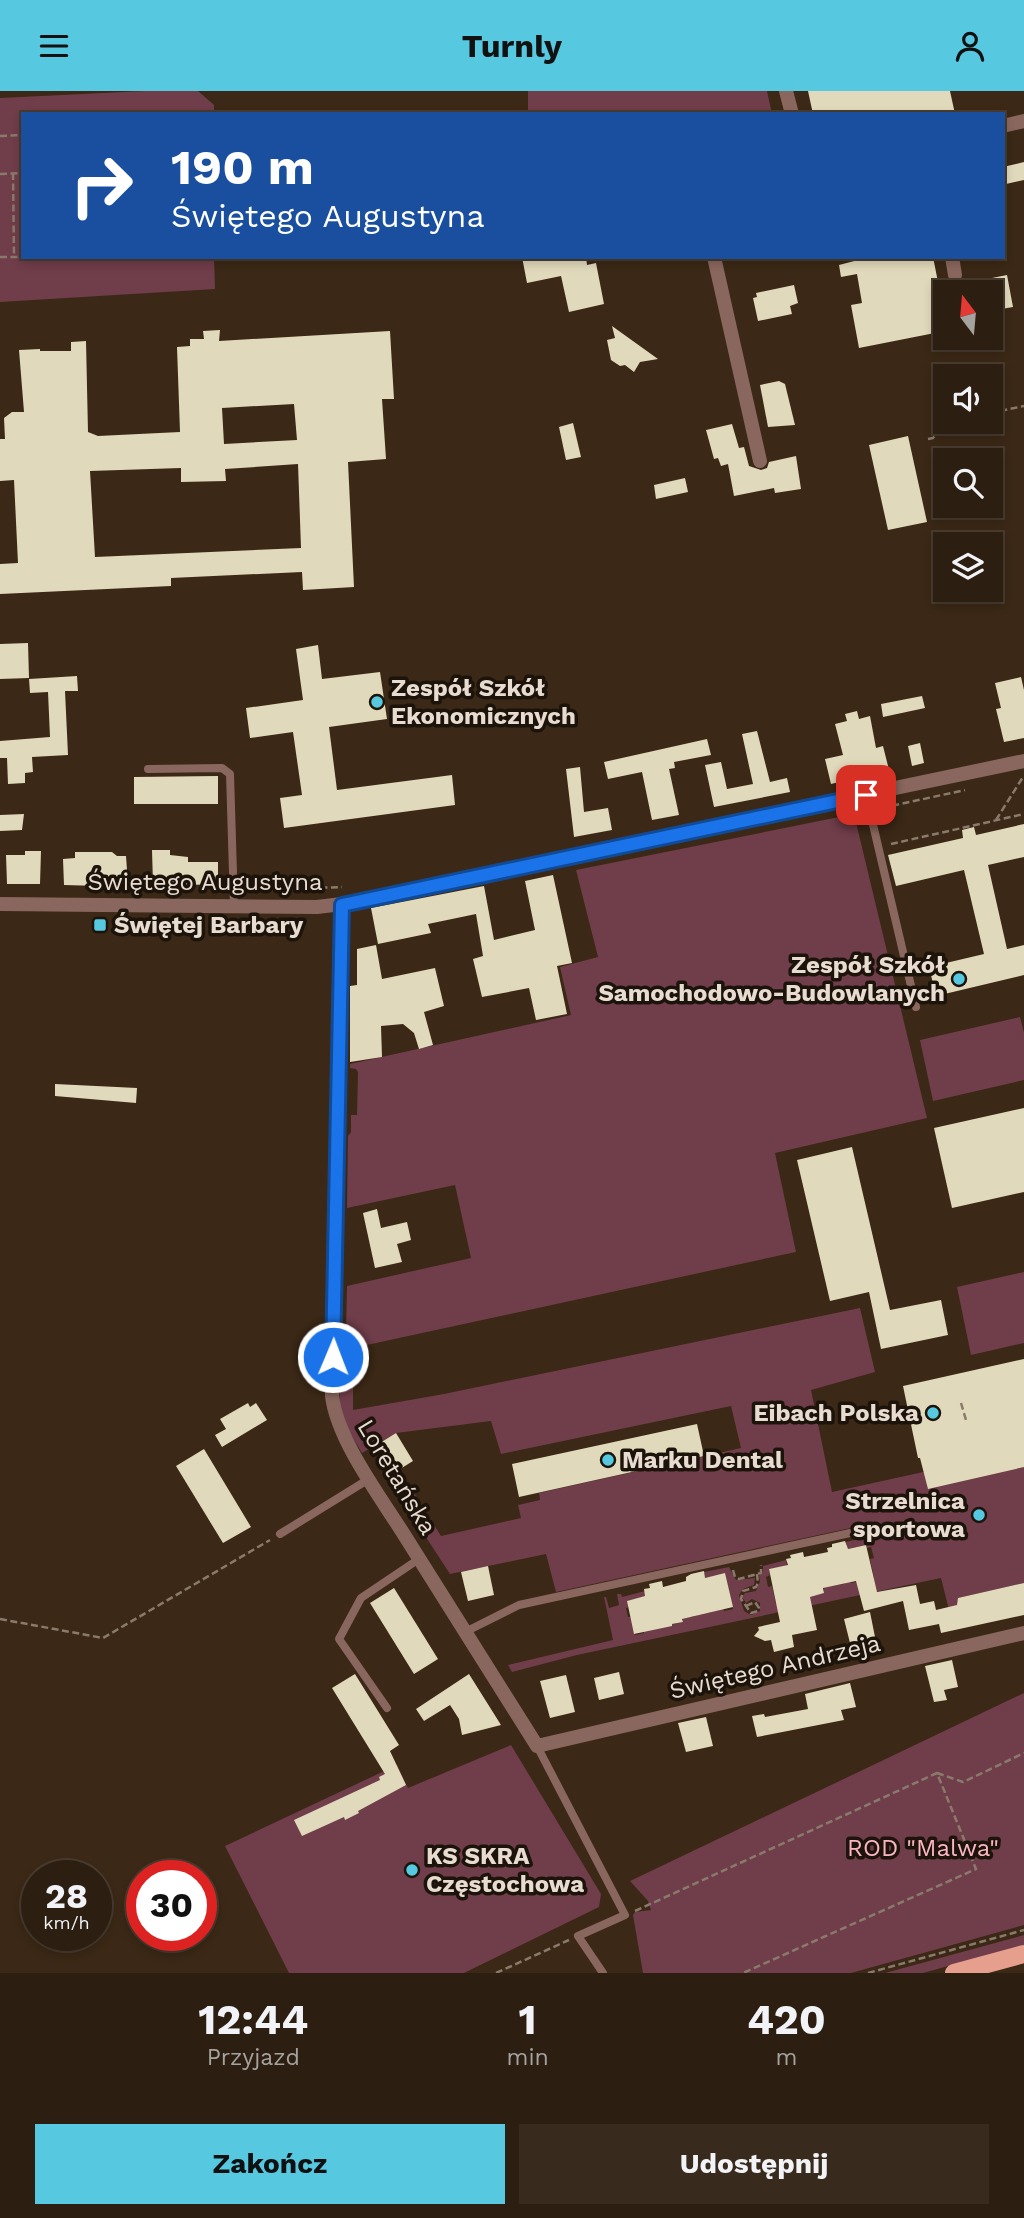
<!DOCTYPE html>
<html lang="pl">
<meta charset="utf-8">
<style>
:root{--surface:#2c1e10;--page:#382b1e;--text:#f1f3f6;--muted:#a6a29f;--line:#483c30;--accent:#56c9e1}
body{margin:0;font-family:"Work Sans",sans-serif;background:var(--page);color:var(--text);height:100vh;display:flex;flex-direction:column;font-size:26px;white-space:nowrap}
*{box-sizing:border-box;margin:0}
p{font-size:23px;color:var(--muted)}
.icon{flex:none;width:38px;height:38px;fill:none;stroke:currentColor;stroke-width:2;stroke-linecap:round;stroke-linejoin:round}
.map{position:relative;height:1882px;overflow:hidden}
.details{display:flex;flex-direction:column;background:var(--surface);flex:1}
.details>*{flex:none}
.top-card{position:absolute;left:21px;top:21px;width:984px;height:147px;border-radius:0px;box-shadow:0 4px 10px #0003,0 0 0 2px var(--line);background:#1a4fa0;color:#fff;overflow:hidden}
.needle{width:46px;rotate:344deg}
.buttons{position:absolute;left:933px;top:189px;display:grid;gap:14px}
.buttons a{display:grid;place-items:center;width:70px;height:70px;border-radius:0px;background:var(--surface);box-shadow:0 4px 10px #0003,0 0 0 2px var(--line);font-size:35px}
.speed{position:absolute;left:21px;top:1769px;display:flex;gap:14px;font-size:35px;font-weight:700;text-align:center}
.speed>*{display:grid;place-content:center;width:91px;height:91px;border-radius:50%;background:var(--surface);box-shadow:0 4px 10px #0003,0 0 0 2px var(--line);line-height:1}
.speed small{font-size:18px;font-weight:400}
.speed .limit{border:10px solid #d22;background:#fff;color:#111}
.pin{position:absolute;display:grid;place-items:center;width:60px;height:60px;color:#fff;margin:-30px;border-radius:14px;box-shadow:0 4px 10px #0006}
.me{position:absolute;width:77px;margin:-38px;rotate:1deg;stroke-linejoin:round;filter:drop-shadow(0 0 5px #0008)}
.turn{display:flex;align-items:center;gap:24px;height:147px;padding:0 35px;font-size:32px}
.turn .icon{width:91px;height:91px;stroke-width:2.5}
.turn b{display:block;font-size:49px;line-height:60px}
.eta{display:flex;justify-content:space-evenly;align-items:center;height:119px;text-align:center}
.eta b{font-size:42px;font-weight:700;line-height:49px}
.cta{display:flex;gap:14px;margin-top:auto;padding:14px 35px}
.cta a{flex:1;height:80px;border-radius:0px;background:var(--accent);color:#111;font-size:28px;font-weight:700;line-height:80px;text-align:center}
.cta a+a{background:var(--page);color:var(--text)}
header{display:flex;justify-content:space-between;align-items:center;height:91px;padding:0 35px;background:var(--accent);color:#111;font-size:32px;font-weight:700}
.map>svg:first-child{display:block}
</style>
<header><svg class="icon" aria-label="menu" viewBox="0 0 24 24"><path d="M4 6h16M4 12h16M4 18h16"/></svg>Turnly<svg class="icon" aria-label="person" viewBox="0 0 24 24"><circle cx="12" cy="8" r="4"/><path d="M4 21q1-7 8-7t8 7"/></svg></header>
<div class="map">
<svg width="1024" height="1882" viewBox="0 0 1024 1882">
<rect width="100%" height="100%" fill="#3b2816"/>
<!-- green -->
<g fill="#703d4a">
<path d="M144,0H198L214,14V23H23V166H214L215,198L0,211V7Z"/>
<path d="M528,0H767L772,23H504V20L528,19Z"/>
<path d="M854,723L927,1027L775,1062L796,1161L353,1257V1319L444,1303L860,1217L875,1281L811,1299L832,1401L1024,1359V1492L958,1507L960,1520L954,1539L941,1487L577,1564L512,1581L508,1574L613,1549L604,1506H606L609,1517L619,1514L617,1503H621L622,1506L645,1500L646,1505L628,1510L629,1516L626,1517L628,1526H631L635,1544L644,1542V1539L683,1531L682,1525L693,1526L708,1519L709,1522L723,1516L724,1520L733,1518L725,1483L705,1487L704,1481L729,1476L736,1489L755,1487L754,1494L743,1498L739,1504L744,1520L751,1524L760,1520V1512L752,1508L746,1512L742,1506L745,1502L756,1500L760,1490L759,1485L763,1481V1475L786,1469L787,1475L769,1478L770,1484L766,1486L768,1496L772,1495L776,1513L824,1502V1496L844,1493L849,1489L851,1492L874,1487L870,1468L874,1467L871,1456L867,1457L866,1454L847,1458L846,1451L871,1445L869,1433L556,1501L546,1463L450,1483L405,1414L407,1404L414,1402L441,1445L521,1427L518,1414L540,1409L539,1402L741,1357L731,1315L501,1363L491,1330L396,1342L362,1362L343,1330L339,1318L340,1289L345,1283L347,1195L471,1167L455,1094L347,1117L348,1045L351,1041V1024H357L358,981L356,978L350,977V973L571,924L560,876L598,866L576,779Z"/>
<path d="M1020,926L1024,942V989L933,1010L920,949Z"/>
<path d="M1024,1181V1252L971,1264L957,1196Z"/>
<path d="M1024,1602V1834L851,1882H643L633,1824L635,1821L651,1819L648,1810L630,1790Z"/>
<path d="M511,1654L601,1803L599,1816L464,1882H289L225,1755L397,1674L408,1697Z"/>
<path d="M1024,1844V1854L923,1882H885Z"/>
</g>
<!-- building -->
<g fill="#e1d9bb" fill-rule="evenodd">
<path d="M808,0H950L955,23H813Z"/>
<path d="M1024,71V89L1006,93L1003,76Z"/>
<path d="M522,166H586L587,174L596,172L604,213L569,221L561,185L527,192Z"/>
<path d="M861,166H933L939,196L945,195V240L859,257L851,214L862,212L857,183L841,186L839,174L862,168Z"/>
<path d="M1007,184L1013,216L990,220V201H979L977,190Z"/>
<path d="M794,194L798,212L790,215L792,223L758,230L753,207L757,206L756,202Z"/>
<path d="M612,235L658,268L640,271L634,281L625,274L620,275L611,269L607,249L615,247Z"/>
<path d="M220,239L219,250L390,240L394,308H382L386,368L348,371L354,496L303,499L302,481L171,487V495L0,503V473L18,472L14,389L0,390V348H5L4,327L12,321H24L19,259L40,258V260H71V251L86,250L88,341L98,345L180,341L177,256L190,255V248H204L203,240ZM294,313L297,349L224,353L222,317ZM298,373L301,457L95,466L90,380L181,377V391L226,390L225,378Z"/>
<path d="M779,290L785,293L795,334L768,336L760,294Z"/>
<path d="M573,332L581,366L566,369L559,336Z"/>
<path d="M732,333L739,357L744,356L749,375L761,379L767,377L769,371L796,365L801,398L775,402L774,397L734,405L728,373L721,375L718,367L714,368L706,339Z"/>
<path d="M908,345L927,431L888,439L869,354Z"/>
<path d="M685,387L688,401L656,408L654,394Z"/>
<path d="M28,552L29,587L0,588V553Z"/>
<path d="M318,554L322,588L380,581L387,628L329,636L337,699L452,684L455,714L284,737L280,707L302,704L293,641L250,647L246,617L303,609L296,558Z"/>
<path d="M77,585L78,600H65L68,664L32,666L33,681L25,682V692L8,693L7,667H0V650L50,646L48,601L30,602L29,588Z"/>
<path d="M1021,586L1024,599V647L1004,651L996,618L1001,617L995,592Z"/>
<path d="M922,605L925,617L883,626L881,613Z"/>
<path d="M857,620L859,628L870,625L876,657L883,655L889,679L831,693L825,668L843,664L835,633L847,630L845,623Z"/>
<path d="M757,640L770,691L787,687L790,701L714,716L705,674L721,671L727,698L753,693L742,643Z"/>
<path d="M707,648L711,664L674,671L675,677L669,678L679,724L652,729L642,681L608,688L604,671Z"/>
<path d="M920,652L924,672L912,675L908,655Z"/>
<path d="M580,676L584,721L608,717L612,739L574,746L566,678Z"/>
<path d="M218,685V713H134V686Z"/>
<path d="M24,723L22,739L0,740V724Z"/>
<path d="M1024,733V766L988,774L1007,858L1024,854V884L936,905L929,876L984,863L964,779L896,795L888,764L963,747L962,739L974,736L976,744Z"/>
<path d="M152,759H170V764L188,766V771H218V794L153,793Z"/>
<path d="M25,760H41L40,793H7L6,764H25Z"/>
<path d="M75,761H112L117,765H126L128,793L99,795L64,794L63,768L75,767Z"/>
<path d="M553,784L572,872L557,875L567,923L536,929L529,897L482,906L473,868L483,865L476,823L428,833L431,842L378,853L371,817L484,795L494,849L535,839L525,790Z"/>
<path d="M376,854L382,888L435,877L444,915L424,921L433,954L419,958L414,942L403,933L381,935L382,966L350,971V895L357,894V858Z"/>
<path d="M55,993L137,997L136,1012L55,1005Z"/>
<path d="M1024,1017V1101L952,1117L934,1037Z"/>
<path d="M852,1056L890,1219L941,1209L948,1244L881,1258L869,1201L830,1210L797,1069Z"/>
<path d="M377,1118L381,1137L407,1131L411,1149L397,1153L402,1171L375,1177L363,1122Z"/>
<path d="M1024,1268V1376L928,1398L920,1367H918L903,1295Z"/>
<path d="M248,1312L250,1316L256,1312L267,1329L222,1356L215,1344L226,1338L220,1328Z"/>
<path d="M697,1333L704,1365L519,1406L512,1373Z"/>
<path d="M396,1342L413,1370L392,1383L375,1355Z"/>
<path d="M204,1358L251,1436L223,1452L176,1375Z"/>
<path d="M845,1450L848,1458L866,1454L877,1501L916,1494L920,1513L934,1510L936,1519L957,1514L958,1507L1024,1492V1524L941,1542L939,1533L909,1539L903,1510L864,1520L856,1490L823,1497L824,1502L810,1506L817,1539L792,1544L794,1556L774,1561L771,1549L765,1550L754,1545L759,1539L758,1536L780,1531L769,1478L788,1474L786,1468L791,1467L790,1464L803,1461L804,1466L828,1461L827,1457L832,1456V1453Z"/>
<path d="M488,1475L494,1504L468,1510L461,1481Z"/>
<path d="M704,1480L705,1487L725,1482L733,1516L682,1528L683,1531L672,1533V1535L634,1543L627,1510L645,1505L644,1498L650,1497L649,1493L662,1490L663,1496L686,1490V1486L691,1483Z"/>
<path d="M394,1497L438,1568L414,1583L370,1512Z"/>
<path d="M870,1521L875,1546L850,1552L844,1528Z"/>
<path d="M952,1569L958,1596L944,1599L947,1609L934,1611L925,1575Z"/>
<path d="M619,1581L624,1603L599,1609L594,1587Z"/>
<path d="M355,1583L399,1654L390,1660L406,1694L358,1720L359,1722L345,1729L344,1726L302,1745L294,1729L380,1689L379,1686L385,1683L332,1597Z"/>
<path d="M469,1583L501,1634L462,1644L459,1628L450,1614L424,1630L416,1618Z"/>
<path d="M566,1584L575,1621L550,1627L540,1590Z"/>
<path d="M850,1592L856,1616L841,1619L844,1629L757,1646L752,1625L764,1623L765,1626L808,1618L805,1603Z"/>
<path d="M706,1626L713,1655L686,1661L678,1632Z"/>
</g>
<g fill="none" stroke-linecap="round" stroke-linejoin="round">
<!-- path -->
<g stroke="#8a7a6b" stroke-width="2.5" stroke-dasharray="7 3.5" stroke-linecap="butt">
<path d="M0,45L23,44"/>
<path d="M13,82L14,166"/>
<path d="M0,83L23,82"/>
<path d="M0,166H23"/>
<path d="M990,322L1024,315"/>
<path d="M951,331L953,341L992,331L990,323"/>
<path d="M928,348L933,347L945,332L950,331"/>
<path d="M882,717L965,699"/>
<path d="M996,729L1023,686"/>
<path d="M891,753L1024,723"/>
<path d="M268,799L342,796"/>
<path d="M961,1312L966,1329"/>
<path d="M733,1479L735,1486L739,1488L761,1482V1474"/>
<path d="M746,1515L755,1511L759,1517L758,1520L751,1522L741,1508L743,1500L756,1496L758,1492L757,1483"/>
<path d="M0,1528L103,1547L270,1449"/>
<path d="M937,1682L963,1691L1024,1662"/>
<path d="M635,1820L937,1682L976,1778L743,1882"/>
<path d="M496,1882L569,1849"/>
<path d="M868,1882L1024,1839"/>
</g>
<!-- service -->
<g stroke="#8a675e" stroke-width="8">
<path d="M148,678L222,677L230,683L234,815"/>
<path d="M866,704L916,916"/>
<path d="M280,1443L369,1388"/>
<path d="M465,1541L519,1514L864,1439"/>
<path d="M387,1617L339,1548L361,1507L419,1468"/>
<path d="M537,1655L625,1824L578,1845L603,1882"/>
</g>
<!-- minor -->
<g stroke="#8a675e" stroke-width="14">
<path d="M786,0L792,23"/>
<path d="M1003,35L1024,30"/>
<path d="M714,166L760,370"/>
<path d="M952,166L955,184"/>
<path d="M342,813L332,1305C337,1348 379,1404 403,1442C448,1513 492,1584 537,1655L1024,1542"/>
</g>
<!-- tertiary -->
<path stroke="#8a675e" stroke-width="14" d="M0,813L317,816L342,813L1024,670"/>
<!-- primary -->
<path stroke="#e79f8d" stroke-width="18" d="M954,1882L1024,1863"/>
</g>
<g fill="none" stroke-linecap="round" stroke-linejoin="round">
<!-- route casing -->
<g stroke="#114b97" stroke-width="18">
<path id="route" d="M333,1266L342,814L866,704"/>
</g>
<!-- route -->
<use href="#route" stroke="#1a73e8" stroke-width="12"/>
</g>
<!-- markers -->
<g fill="#56c9e1" stroke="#1c130b" stroke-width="2.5">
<circle cx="377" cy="611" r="7"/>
<rect x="93" y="827" width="14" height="14" rx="3.5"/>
<circle cx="959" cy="888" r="7"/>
<circle cx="933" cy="1322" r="7"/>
<circle cx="608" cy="1369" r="7"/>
<circle cx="979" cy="1424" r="7"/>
<circle cx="412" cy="1779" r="7"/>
</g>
<g text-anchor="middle" stroke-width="7" stroke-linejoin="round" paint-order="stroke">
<!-- poi labels -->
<g font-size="24" font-weight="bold" fill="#e8dbd0" stroke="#1c130b" text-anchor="start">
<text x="391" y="605">Zespół Szkół<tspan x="391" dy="28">Ekonomicznych</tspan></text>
<text x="114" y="842">Świętej Barbary</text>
<text x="945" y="882" text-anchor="end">Zespół Szkół<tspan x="945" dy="28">Samochodowo-Budowlanych</tspan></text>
<text x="919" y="1330" text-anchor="end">Eibach Polska</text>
<text x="622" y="1377">Marku Dental</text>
<text x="965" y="1418" text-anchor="end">Strzelnica<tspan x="965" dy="28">sportowa</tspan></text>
<text x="426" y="1773">KS SKRA<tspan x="426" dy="28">Częstochowa</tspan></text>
</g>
<!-- street labels -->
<g font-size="24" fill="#e8dbd0" stroke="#1c130b">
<text x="205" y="799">Świętego Augustyna</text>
<text transform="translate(397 1386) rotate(59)" y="8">Loretańska</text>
<text transform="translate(775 1576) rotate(-13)" y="8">Świętego Andrzeja</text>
</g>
<!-- park labels -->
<g font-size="24" fill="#fbb5c5" stroke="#1c130b">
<text x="923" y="1765">ROD "Malwa"</text>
</g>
</g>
</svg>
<div class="buttons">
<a><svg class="needle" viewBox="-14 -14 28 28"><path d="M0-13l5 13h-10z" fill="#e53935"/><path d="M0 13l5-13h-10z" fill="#a6a29f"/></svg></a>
<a><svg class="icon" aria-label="sound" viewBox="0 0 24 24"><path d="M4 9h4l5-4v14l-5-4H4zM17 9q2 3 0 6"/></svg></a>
<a><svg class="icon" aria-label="search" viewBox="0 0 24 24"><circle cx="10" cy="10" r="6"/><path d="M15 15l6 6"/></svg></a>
<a><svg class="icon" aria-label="layers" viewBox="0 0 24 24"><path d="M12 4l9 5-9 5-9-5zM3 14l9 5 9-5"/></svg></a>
</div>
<div class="speed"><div>28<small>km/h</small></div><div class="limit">30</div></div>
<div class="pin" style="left:866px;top:704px;background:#d93025"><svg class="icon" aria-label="arrive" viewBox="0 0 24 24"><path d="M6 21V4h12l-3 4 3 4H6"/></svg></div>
<svg class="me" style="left:333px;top:1266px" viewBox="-20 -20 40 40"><circle r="17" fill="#1a73e8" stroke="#fff" stroke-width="3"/><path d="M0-11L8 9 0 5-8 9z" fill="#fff"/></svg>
<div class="top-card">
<div class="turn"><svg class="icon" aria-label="right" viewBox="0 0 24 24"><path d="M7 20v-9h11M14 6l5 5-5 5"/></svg><div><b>190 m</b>Świętego Augustyna</div></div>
</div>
</div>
<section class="details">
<div class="eta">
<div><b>12:44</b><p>Przyjazd</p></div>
<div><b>1</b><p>min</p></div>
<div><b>420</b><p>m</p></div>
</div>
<div class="cta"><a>Zakończ</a><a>Udostępnij</a></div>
</section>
